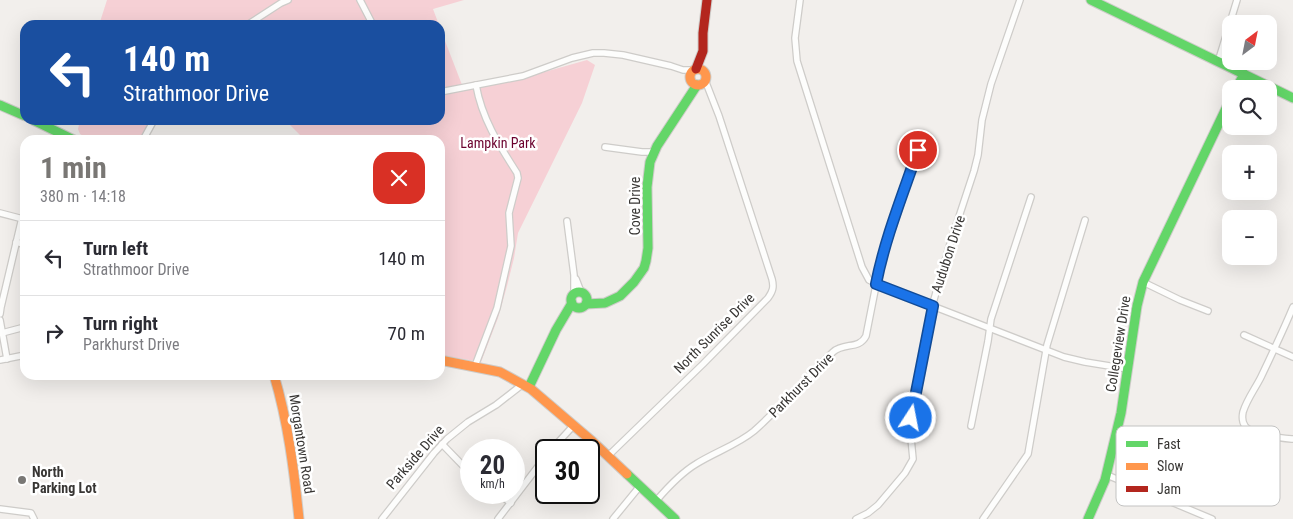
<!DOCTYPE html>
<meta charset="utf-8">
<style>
:root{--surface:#fff;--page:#f2f2f3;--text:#2b2b33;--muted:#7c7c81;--line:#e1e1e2;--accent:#797774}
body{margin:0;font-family:"Roboto Condensed",sans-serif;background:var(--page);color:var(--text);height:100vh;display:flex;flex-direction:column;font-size:19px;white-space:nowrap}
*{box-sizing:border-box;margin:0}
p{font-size:16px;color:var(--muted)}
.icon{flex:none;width:28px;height:28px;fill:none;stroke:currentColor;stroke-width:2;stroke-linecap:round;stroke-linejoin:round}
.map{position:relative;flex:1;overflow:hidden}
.drawer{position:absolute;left:20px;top:135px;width:425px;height:245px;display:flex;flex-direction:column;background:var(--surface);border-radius:15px;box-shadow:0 5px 20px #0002}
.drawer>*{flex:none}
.top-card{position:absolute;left:20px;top:20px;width:425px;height:105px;border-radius:15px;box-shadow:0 5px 20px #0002;background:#1a4fa0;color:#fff;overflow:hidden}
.needle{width:32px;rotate:32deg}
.fabs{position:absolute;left:1222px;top:15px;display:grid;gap:10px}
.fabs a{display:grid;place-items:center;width:55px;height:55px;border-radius:10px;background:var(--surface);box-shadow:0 5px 20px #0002;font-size:25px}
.speed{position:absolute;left:460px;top:439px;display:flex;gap:10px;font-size:25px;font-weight:700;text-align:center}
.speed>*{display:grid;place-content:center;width:65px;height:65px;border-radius:50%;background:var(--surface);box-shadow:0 5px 20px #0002;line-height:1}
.speed small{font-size:12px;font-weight:400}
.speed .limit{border:2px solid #111;border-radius:8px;background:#fff;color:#111}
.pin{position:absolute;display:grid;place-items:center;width:42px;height:42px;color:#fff;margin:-21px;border:2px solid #fff;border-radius:50%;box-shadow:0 1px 5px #0007}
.me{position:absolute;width:55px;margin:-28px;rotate:11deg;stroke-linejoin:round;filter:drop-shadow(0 0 4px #0008)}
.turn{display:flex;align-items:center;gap:18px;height:105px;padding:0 20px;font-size:22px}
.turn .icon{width:65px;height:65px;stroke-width:2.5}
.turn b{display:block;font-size:35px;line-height:42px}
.round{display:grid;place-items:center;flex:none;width:52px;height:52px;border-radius:15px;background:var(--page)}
.head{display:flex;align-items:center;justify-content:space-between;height:85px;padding:0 20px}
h1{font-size:30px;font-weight:700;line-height:38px;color:var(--accent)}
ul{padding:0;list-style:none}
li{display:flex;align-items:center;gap:15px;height:75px;padding:0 20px;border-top:1px solid var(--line)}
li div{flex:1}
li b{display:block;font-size:19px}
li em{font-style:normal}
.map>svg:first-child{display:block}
</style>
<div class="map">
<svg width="1293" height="519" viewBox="0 0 1293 519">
<rect width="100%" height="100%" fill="#f2efec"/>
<!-- green -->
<g fill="#f6d0d5">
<path d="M107,0H464L433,9L439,25H99Z"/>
<path d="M440,28L464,90L509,82L587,60L595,65L582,103L518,233L514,258L507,286L498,318L481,362L440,355V140H305L285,120H440Z"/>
<path d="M80,120H157L145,140H91L80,134L78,129Z"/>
</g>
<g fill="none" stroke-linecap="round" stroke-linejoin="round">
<!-- street casing -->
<g stroke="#ceccc9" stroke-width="8">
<g id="street">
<path d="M360,0L373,25"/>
<path d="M800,0L795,38L797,61L862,267L869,280L881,286L1064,357L1085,362L1128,369"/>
<path d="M247,25L281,3L288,0"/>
<path d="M1218,62L1237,0"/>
<path d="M440,92L523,76L572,58L593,53H604L623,55L671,66L683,70H693"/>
<path d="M143,140L154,120"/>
<path d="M605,147L642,152H654"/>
<path d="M0,213L23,219"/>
<path d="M567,221L574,275V294"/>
<path d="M16,242L25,245"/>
<path d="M576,279L581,292"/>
<path d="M1143,282L1180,300L1208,311"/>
<path d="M1293,307C1283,331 1272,354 1261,377C1255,389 1247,399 1243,412C1242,417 1242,422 1245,426C1253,436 1281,438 1293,439"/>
<path d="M0,314L1,307L22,218"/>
<path d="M0,320L7,359"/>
<path d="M2,333L21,328L25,329"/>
<path d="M1244,335L1293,357"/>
<path d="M0,360L25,355"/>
<path d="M475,366L497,308L511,246L509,213L518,178L517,173C499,145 482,119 476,85"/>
<path d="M971,426L988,341L991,319L1031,197"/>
<path d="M442,444L471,474"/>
<path d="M551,450L574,425"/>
<path d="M608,456L703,364L768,298C773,291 774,287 772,279L719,116L705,80"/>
<path d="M1107,475L1212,519"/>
<path d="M496,492L511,503"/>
<path d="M656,501C668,487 681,473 696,464C715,452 737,445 754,431C782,406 806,378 833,352C844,342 859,350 866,336L879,270L918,150"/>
<path d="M0,509L31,513L34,519"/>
<path d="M382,519L434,453L447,439L468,422L496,405L523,384"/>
<path d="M498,519L546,456"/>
<path d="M613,519L640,486"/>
<path d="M856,519L868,513L878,505L905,473L913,459L910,428L933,303L949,247L974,171L978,155L982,120L991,84L1020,0"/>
<path d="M983,519L1028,454L1047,345L1085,220"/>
</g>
</g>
<!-- fast casing -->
<g stroke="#ceccc9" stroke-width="11">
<g id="fast">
<path d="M1091,0L1293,98"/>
<path d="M1236,89L1244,74"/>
<path d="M0,105L25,116"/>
<path d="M33,120L74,140"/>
<circle cx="579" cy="300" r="8"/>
<path d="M586,304L605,303L620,296L634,282L644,268L646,261L648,248L647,187L650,162L657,146L697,85"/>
<path d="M529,387L556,330L572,303"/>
<path d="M627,474L675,519"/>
<path d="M1088,519L1105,480L1121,413L1137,306L1143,282L1231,98"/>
</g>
</g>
<!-- slow casing -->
<g stroke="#ceccc9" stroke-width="11">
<g id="slow">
<circle cx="698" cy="77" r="8"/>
<path d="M440,360L500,372L531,389L593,442L627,474"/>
<path d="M274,375C288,422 294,470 299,519"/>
</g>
</g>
<!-- jam casing -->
<g stroke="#ceccc9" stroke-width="11">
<path id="jam" d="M696,69L703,51V33L707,0"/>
</g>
<!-- street -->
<use href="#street" stroke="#fdfdfc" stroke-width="5.5"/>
<!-- fast -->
<use href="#fast" stroke="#63d668" stroke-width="9"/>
<!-- slow -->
<use href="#slow" stroke="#ff974d" stroke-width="9"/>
<!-- jam -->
<use href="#jam" stroke="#b3261e" stroke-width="9"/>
</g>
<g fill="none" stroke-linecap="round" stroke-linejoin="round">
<!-- route casing -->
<g stroke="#114b97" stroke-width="12">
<path id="route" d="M911,418L933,306L876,284C885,238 903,194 918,150"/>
</g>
<!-- route -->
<use href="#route" stroke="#1a73e8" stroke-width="9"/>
</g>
<!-- markers -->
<circle fill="#797774" stroke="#fff" stroke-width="2" cx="22" cy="480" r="5"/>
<g text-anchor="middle" stroke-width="5" stroke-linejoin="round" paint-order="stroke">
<!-- park labels -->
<g font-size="14" fill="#6b002d" stroke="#fff">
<text x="498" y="148">Lampkin Park</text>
</g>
<!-- street labels -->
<g font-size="14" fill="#383634" stroke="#fff">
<text transform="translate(635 206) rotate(-90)" y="5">Cove Drive</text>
<text transform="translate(948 254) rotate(-72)" y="5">Audubon Drive</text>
<text transform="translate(714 333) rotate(-45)" y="5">North Sunrise Drive</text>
<text transform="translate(1118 344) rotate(-81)" y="5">Collegeview Drive</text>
<text transform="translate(801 385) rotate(-45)" y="5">Parkhurst Drive</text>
<text transform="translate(302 444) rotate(81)" y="5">Morgantown Road</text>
<text transform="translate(415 457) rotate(-49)" y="5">Parkside Drive</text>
</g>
<!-- poi labels -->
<g font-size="14" font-weight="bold" fill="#383634" stroke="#fff" text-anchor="start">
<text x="32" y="477">North<tspan x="32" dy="16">Parking Lot</tspan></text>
</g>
</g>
<!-- legend -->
<rect x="1116" y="426" width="164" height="80" rx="8" fill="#fff" stroke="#c3c3c2" stroke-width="1"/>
<rect x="1126" y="441" width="22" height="6" fill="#63d668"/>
<rect x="1126" y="463" width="22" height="7" fill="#ff974d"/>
<rect x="1126" y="486" width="22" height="6" fill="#b3261e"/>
<g font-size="14" fill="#383634">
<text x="1157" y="449">Fast</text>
<text x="1157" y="471">Slow</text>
<text x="1157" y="494">Jam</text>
</g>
</svg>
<div class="fabs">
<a><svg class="needle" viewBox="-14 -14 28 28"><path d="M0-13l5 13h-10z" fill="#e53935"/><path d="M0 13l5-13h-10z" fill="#7c7c81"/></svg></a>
<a><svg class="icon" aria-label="search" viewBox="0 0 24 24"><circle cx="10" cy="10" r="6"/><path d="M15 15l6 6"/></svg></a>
<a>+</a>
<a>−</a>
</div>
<div class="speed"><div>20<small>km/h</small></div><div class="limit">30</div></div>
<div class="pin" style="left:918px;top:150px;background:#d93025"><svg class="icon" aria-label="arrive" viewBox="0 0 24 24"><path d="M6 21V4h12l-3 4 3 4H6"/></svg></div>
<svg class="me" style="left:911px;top:418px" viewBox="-20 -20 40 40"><circle r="17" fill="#1a73e8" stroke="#fff" stroke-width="3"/><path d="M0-11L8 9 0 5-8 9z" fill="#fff"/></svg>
<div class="top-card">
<div class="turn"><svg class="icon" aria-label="left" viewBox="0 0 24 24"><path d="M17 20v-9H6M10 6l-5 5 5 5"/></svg><div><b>140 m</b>Strathmoor Drive</div></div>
</div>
<section class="drawer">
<div class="head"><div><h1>1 min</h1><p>380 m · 14:18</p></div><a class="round" style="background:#d93025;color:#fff"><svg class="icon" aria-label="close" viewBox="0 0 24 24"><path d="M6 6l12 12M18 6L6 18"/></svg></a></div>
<ul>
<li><svg class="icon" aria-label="left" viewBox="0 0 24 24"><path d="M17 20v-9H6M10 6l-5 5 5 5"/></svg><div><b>Turn left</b><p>Strathmoor Drive</p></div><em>140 m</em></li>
<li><svg class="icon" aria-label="right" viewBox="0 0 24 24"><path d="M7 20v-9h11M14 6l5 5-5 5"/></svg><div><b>Turn right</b><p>Parkhurst Drive</p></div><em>70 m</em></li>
</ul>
</section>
</div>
